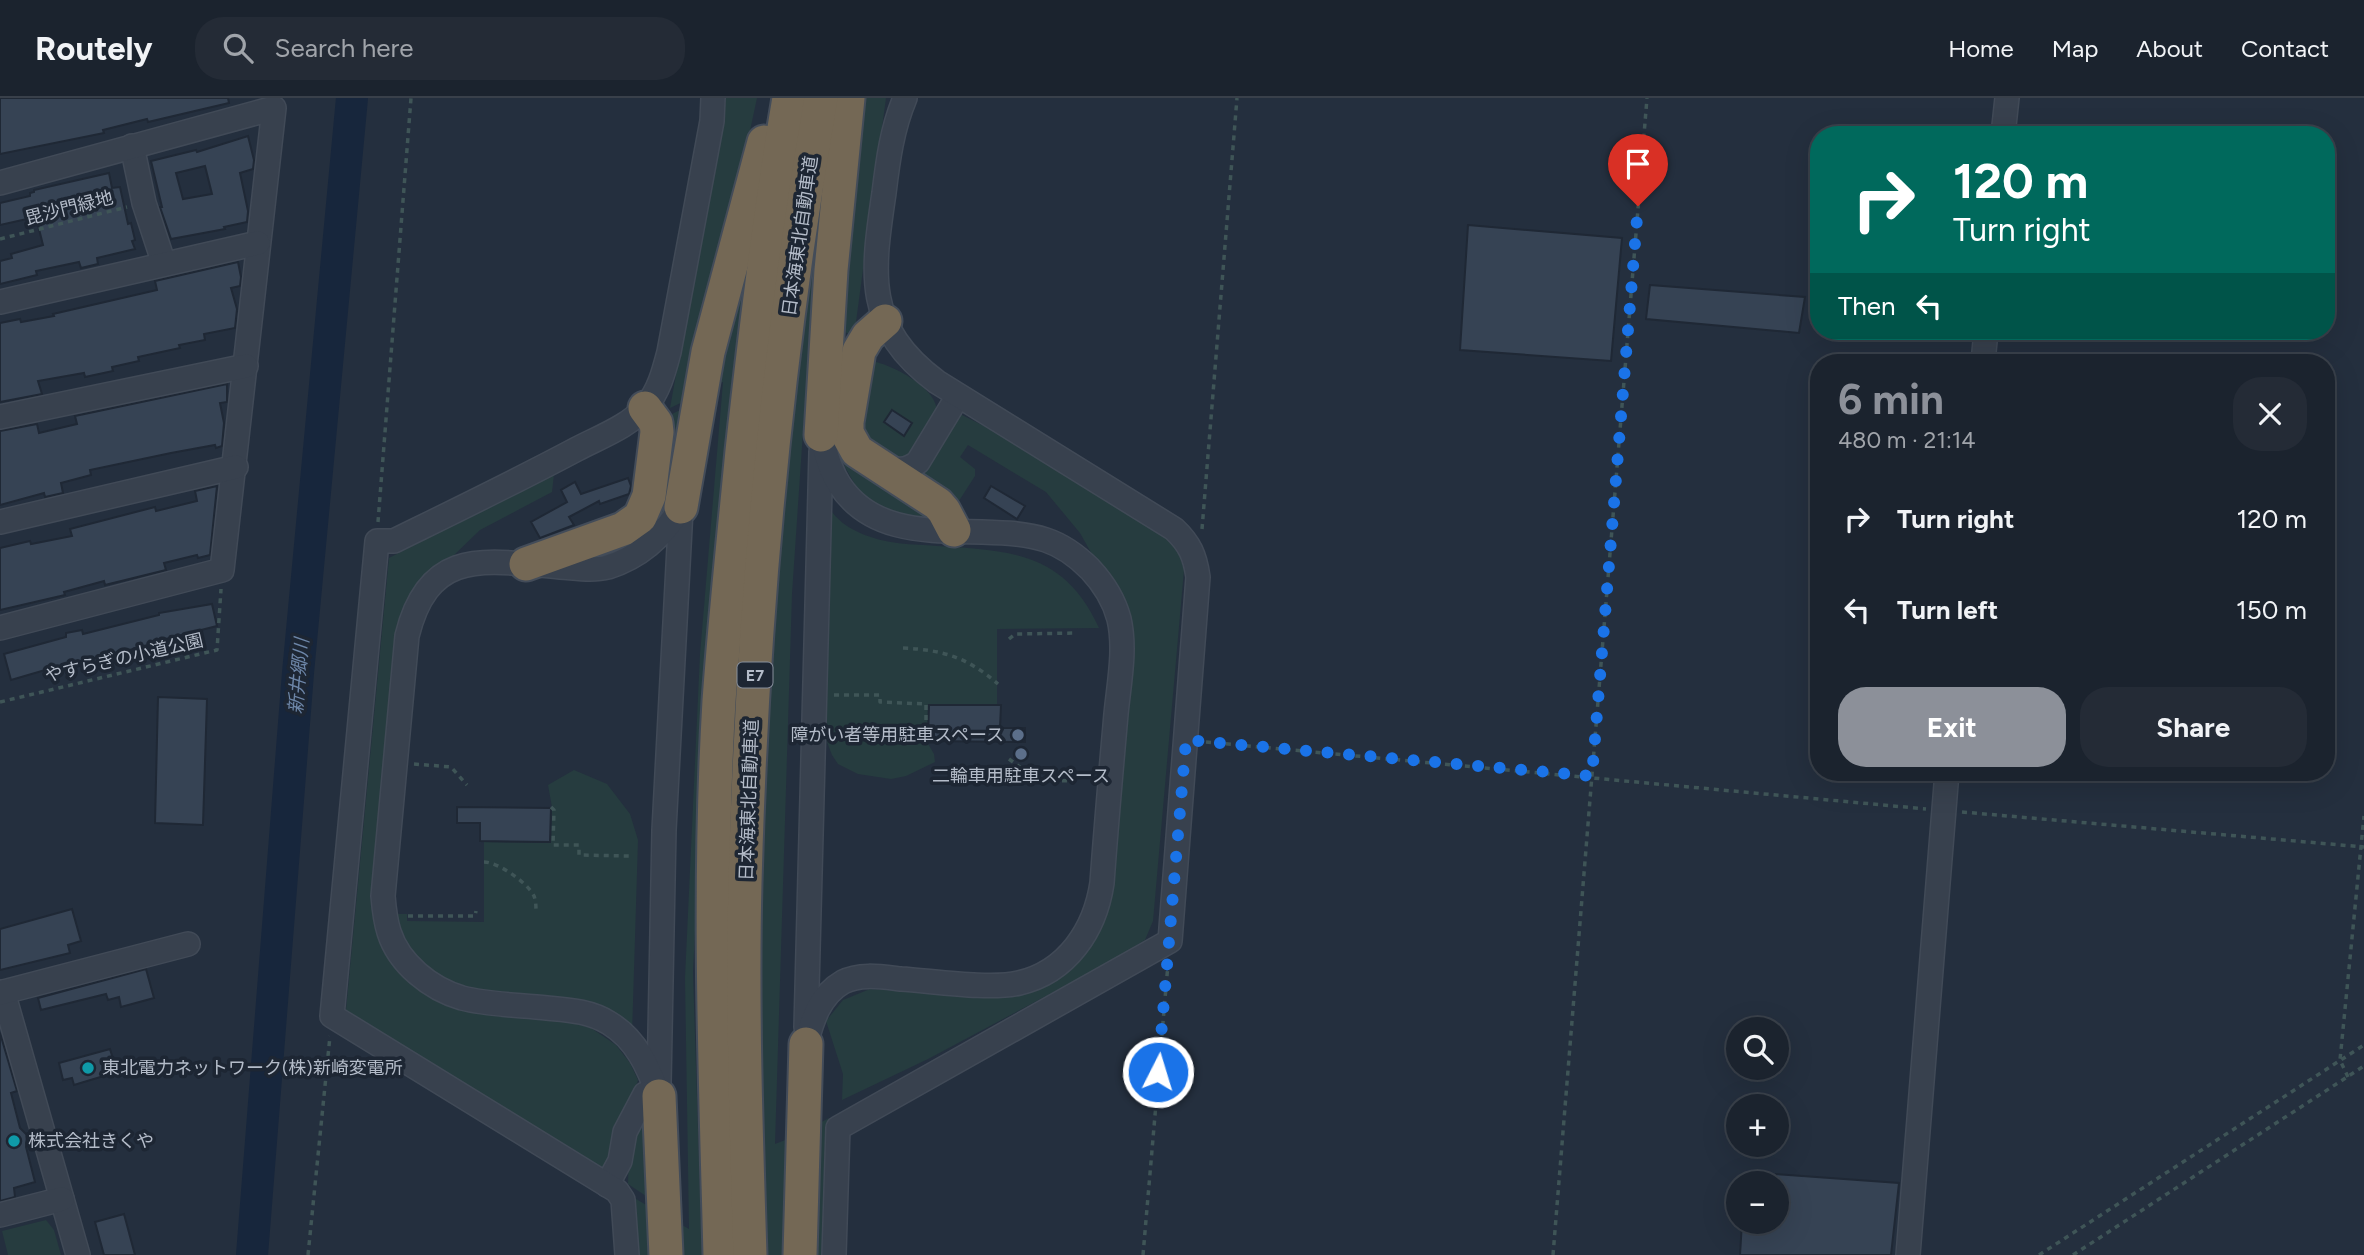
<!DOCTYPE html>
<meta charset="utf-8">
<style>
:root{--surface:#1b232e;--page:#242b36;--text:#f1f3f6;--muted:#a0a4aa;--line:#39404a;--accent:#8c9099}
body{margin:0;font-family:Figtree,"Noto Sans JP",sans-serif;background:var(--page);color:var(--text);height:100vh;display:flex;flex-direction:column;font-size:26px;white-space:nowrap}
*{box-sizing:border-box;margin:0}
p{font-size:23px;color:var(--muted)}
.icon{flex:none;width:38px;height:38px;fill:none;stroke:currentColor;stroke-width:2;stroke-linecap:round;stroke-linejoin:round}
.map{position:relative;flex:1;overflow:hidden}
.drawer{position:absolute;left:1810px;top:256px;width:525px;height:427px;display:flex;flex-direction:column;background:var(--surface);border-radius:28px;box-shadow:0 7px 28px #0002,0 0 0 2px var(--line)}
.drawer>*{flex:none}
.guide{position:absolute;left:1810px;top:28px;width:525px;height:214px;border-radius:28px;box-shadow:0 7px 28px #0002,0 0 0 2px var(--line);background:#00695c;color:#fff;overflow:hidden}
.tools{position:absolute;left:1726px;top:919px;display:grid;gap:14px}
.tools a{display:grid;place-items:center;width:63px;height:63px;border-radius:50%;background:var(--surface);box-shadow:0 7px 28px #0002,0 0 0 2px var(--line);font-size:35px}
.pin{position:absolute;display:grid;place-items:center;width:60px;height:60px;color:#fff;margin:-72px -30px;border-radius:50% 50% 50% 0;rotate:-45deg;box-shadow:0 0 7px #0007}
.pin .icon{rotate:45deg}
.me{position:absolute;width:77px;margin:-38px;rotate:5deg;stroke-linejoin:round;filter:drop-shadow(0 0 5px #0008)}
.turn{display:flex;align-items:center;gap:24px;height:147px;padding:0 28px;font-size:32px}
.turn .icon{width:91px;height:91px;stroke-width:2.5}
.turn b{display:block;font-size:49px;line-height:60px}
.then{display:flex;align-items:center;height:66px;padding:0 28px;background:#0003;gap:14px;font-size:26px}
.round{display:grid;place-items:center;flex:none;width:74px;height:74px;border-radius:28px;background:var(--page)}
.head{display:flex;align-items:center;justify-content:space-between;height:119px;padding:0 28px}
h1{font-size:42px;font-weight:700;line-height:52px;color:var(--accent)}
.primary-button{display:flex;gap:14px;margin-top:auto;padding:14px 28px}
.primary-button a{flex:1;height:80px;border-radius:28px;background:var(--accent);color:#fff;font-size:28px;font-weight:700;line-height:80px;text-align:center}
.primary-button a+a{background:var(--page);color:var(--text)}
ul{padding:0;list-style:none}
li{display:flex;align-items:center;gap:21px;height:91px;padding:0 28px}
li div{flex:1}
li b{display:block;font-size:26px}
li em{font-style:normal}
header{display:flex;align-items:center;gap:42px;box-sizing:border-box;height:98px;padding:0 35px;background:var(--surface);border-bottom:2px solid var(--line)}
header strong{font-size:33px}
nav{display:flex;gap:38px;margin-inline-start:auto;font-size:24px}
.search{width:490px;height:63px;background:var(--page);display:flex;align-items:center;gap:18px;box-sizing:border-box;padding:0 24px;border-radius:28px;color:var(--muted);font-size:26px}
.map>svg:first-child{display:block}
</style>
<header>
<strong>Routely</strong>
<div class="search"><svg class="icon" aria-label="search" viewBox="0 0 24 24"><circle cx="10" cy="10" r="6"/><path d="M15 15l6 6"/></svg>Search here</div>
<nav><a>Home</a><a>Map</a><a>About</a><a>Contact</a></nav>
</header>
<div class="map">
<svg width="2364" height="1157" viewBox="0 0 2364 1157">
<rect width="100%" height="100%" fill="#242f3e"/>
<!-- green -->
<g fill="#263c3f">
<path d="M726,0H757L738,89L689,301L670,310Z"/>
<path d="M859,0H886L854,239L838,230Z"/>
<path d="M831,42L811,216L792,496L775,1046L793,1039L790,1157H765C763,1097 759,1037 759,977C759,782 768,587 785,393C796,276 814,159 831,42Z"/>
<path d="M752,123L730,297L713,477L693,874L702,1157H677L673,1122L689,1131L685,880L700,556L723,284L712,288Z"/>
<path d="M838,238L852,246L842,318L936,425L897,420L863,401L845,369L837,342Z"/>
<path d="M866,262C888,264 938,289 937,314C936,326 917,351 911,362C882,368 868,344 856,323Z"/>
<path d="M686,309L672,397L657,426L625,452L590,461L631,437L668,318Z"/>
<path d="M958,315L984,328L1170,442L1179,455L1184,472L1153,823L1145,842L1108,865L928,961L842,1002L843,976L826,923L843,902L870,891L970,897L1080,860L1130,570L1102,474L1080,435L1046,394L968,347L960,359L975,371V378L955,409L911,380Z"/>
<path d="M554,376L552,394L480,432L452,459L425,477L405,508L396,558L373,811L383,852L406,882L428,896L533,920L569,924L591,930L616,947L630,965L638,982L614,1062L603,1073L346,912L389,460Z"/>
<path d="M824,405C831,413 839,423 847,428C871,443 897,446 924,447C1001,453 1062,448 1099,530L997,531V606H928L927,644L934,656L935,664L906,678L891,681L858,676L838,666L832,657L819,623Z"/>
<path d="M574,672L607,686L630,716L638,742L632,937L466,895L429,881L387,816H407V823L484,824V744L551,745L552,709L548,687Z"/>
<path d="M647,1009L652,1102L628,1086L629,1040Z"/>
<path d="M829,1020L827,1157H808L812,1029Z"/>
<path d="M626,1095L653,1111L657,1157H634Z"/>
<path d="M46,1122L54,1132L61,1157H8L2,1133Z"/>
</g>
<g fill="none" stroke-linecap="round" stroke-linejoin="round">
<!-- river -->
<path stroke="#17263c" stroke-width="32" d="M252,1157L298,575L352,0"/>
</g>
<!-- building -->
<g fill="#364354" stroke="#1f2835" stroke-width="2" fill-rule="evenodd">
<path d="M0,0H228L229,5L148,24L147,21L103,32L104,35L0,56Z"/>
<path d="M248,38L254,62L253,71L240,75L248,113L247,124L224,129L225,131L171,141L160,109H162L151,63L196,52L197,54ZM205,68L212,96L183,101L176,75Z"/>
<path d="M109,75L112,90L120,89L128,126L131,125L135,142L132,143L135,151L97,160L98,166L81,170L79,164L36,173L37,177L0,186V163L12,160L11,156L43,147L36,119L0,127V105L30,98V95L34,94V92Z"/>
<path d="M1468,127L1622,140L1611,263L1460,252Z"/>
<path d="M238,164L241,179L240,188L231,190L237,211L235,230L204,236L205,242L179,247L180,250L138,259L139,263L112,269L113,273L85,279L84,275L38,283L42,296L0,304V225L20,221L21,224L54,218L53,216L157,192L155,183Z"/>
<path d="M1650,187L1805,199L1799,235L1646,221Z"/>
<path d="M227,286V304L220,305L224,325L222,348L216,350L215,347L171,355L90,372L91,377L61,385L63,395L45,399L44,395L0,407V333L37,326L39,335L77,326L75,318Z"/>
<path d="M892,312L912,325L904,338L884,324Z"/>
<path d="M628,380L631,388L629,396L600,406L599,403L569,419L574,427L540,440L531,424L567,404L561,392L575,384L581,396Z"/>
<path d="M217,388L210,457L198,460L197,457L164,465L166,472L105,487L104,483L64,494L65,497L0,512V450L30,443L31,446L72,438L70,431L155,409L156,413L197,403L195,393Z"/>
<path d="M991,388L1025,408L1017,421L984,400Z"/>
<path d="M212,506L217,528L150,545L151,547L59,568L11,582L4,556L66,539V535L82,532L83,536L159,517V515Z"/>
<path d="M158,599L207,601L203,727L155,725Z"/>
<path d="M929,607H1001L1000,630H1025V644L928,643Z"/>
<path d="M457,709L551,710L550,744L480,743V725H457Z"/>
<path d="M72,811L81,843L68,847L70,855L0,872V831Z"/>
<path d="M146,871L154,900L121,909L119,899L108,902L106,896L41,912L38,900Z"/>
<path d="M0,935L17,993L11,995L20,1030L27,1037L26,1049L35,1084L14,1090L15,1099L0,1103Z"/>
<path d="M110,951L117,974L74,987L72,980L63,982L59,965Z"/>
<path d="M1776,1076L1899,1085L1891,1157H1740L1742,1124H1776Z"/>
<path d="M124,1116L135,1157H104L95,1124Z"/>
</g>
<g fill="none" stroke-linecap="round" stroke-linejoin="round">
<!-- minor casing -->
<g stroke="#414a57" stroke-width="26">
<g id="minor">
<path d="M2003,37L2007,0"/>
<path d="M132,48L144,105L164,166"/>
<path d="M0,85L274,10L222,472L0,530"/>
<path d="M0,204L258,145"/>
<path d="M1983,264L1986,233"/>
<path d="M0,319L246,268"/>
<path d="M881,368C896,372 906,374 918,364L958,298"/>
<path d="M0,424L236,369"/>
<path d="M3,894L78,1157"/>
<path d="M0,895L188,846"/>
<path d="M806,929L821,354"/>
<path d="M806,946C812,922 820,897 843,884C860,875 883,879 901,881C933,883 990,892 1019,885C1067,874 1095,832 1102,785C1106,729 1111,673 1116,616C1119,585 1126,551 1119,521C1114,502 1104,486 1090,471C1077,458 1064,448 1046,442C980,421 884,456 839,386C829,371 826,354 821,337"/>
<path d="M659,985L664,732L681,411"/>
<path d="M659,998C648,969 637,942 609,925C590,913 569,912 547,910C520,907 489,907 462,900C431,891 399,866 389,834C385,822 384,810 383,798L407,538C429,448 486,463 560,469C576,470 593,473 608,469C640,459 664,437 681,409"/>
<path d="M607,1087L620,1063L625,1034L645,996"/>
<path d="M0,1117L62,1101"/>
<path d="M627,1157L623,1102L617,1093L332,918L377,443H394C455,413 517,383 577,351C600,339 630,328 646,308C659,293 664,273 669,254L712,23L713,0"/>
<path d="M834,1157L838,1030L1170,843L1198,479C1195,458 1190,446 1174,431L937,284C864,230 872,176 884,95C888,62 892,31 905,0"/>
<path d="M1908,1157L1947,674"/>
</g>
</g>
<!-- highway casing -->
<g stroke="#434c59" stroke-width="37">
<g id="highway">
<path d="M885,223L868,238L859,253L847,324V335L857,353L938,406L944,413L954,432"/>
<path d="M821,337L831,172L848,0"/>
<path d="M681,409L708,254L764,44"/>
<path d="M526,466L623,431L640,419L649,398L657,334L656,325L645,310"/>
<path d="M659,998L666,1157"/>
<path d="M720,1157C715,973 708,787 719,603C725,519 734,436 742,353C755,235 769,117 789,0"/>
<path d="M750,1157C746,1033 742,908 745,784C752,521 776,259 821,0"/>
<path d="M800,1157L806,946"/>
</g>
</g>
<!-- path -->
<g stroke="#3f5557" stroke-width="3.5" stroke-dasharray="5 5" stroke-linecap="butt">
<path d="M0,141L127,109"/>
<path d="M378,424L411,0"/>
<path d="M1202,431L1237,0"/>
<path d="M1009,541L1015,536L1076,535"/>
<path d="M903,550C943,552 967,559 998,586"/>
<path d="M834,597H880V604L926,606V643L928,644"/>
<path d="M0,604L217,552L221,491"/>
<path d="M1206,644L1926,711"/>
<path d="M1009,661L1037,682L1073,683"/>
<path d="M414,666L451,669L467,687"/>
<path d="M551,709L554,712L553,747H579V757L630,758"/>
<path d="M1962,714L2364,749"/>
<path d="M484,764C498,764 528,785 534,798C536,803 536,809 536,815"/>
<path d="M408,818H475L476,813"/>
<path d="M2348,979L2340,962L2364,718"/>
<path d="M308,1157L330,938"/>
<path d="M1143,1157L1168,866"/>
<path d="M1553,1157L1647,0"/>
<path d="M2039,1157L2364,947"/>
<path d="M2073,1157L2364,968"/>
</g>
<!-- minor -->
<use href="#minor" stroke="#38414e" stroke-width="23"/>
<!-- highway -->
<use href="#highway" stroke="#746855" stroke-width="33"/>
</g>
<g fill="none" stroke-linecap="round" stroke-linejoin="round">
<!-- route -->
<path stroke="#1a73e8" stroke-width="12" stroke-dasharray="0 21.6" d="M1158,974L1186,642L1592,678L1638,108"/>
</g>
<!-- markers -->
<g fill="#5c6f8a" stroke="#1d2633" stroke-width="2.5">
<circle cx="1018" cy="637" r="7"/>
<circle cx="1021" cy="656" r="7"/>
</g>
<g fill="#0f9aa8" stroke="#1d2633" stroke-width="2.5">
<circle cx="88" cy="970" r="7"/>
<circle cx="14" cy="1043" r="7"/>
</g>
<g text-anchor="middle" stroke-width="7" stroke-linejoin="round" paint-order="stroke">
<!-- shield labels -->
<rect fill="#1d2633" stroke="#878f9c" stroke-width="2" x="737.5" y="564.5" width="35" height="25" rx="5"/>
<g font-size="16" font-weight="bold" fill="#b4bcc9">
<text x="755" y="583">E7</text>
</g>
<!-- street labels -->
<g font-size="18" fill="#b4bcc9" stroke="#1d2633">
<text transform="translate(69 110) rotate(-14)" y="6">毘沙門緑地</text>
<text transform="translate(800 138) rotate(-82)" y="6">日本海東北自動車道</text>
<text transform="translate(124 560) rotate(-13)" y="6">やすらぎの小道公園</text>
<text transform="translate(749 702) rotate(-88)" y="6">日本海東北自動車道</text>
</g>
<!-- poi labels -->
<g font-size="18" fill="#b4bcc9" stroke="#1d2633" text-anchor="start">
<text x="1004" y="643" text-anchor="end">障がい者等用駐車スペース</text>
<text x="1021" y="684" text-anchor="middle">二輪車用駐車スペース</text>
<text x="102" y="976">東北電力ネットワーク(株)新崎変電所</text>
<text x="28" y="1049">株式会社きくや</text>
</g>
<!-- water labels -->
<g font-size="19" font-style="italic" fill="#6d86a8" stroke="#1d2633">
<text transform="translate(298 578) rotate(-85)" y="7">新井郷川</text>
</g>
</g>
</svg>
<div class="tools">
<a><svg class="icon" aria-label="search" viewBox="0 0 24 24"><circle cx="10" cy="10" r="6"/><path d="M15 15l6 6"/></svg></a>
<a>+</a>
<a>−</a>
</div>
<div class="pin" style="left:1638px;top:108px;background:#d93025"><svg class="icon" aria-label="arrive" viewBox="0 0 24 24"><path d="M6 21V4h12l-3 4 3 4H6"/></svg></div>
<svg class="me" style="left:1158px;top:974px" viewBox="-20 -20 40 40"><circle r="17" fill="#1a73e8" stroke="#fff" stroke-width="3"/><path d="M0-11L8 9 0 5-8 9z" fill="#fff"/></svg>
<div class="guide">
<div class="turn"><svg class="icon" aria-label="right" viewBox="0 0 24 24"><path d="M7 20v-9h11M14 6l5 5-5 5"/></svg><div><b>120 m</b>Turn right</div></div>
<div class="then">Then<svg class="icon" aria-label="left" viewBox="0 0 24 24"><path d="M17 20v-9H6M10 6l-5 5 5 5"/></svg></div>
</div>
<section class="drawer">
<div class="head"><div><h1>6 min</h1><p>480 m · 21:14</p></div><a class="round"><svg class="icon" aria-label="close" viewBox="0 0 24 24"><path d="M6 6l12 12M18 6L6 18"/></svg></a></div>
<ul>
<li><svg class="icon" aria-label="right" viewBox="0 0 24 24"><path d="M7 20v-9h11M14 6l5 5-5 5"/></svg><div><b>Turn right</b></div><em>120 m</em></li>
<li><svg class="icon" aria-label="left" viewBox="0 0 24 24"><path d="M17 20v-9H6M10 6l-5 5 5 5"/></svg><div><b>Turn left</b></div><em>150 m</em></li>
</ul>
<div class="primary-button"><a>Exit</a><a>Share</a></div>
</section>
</div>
